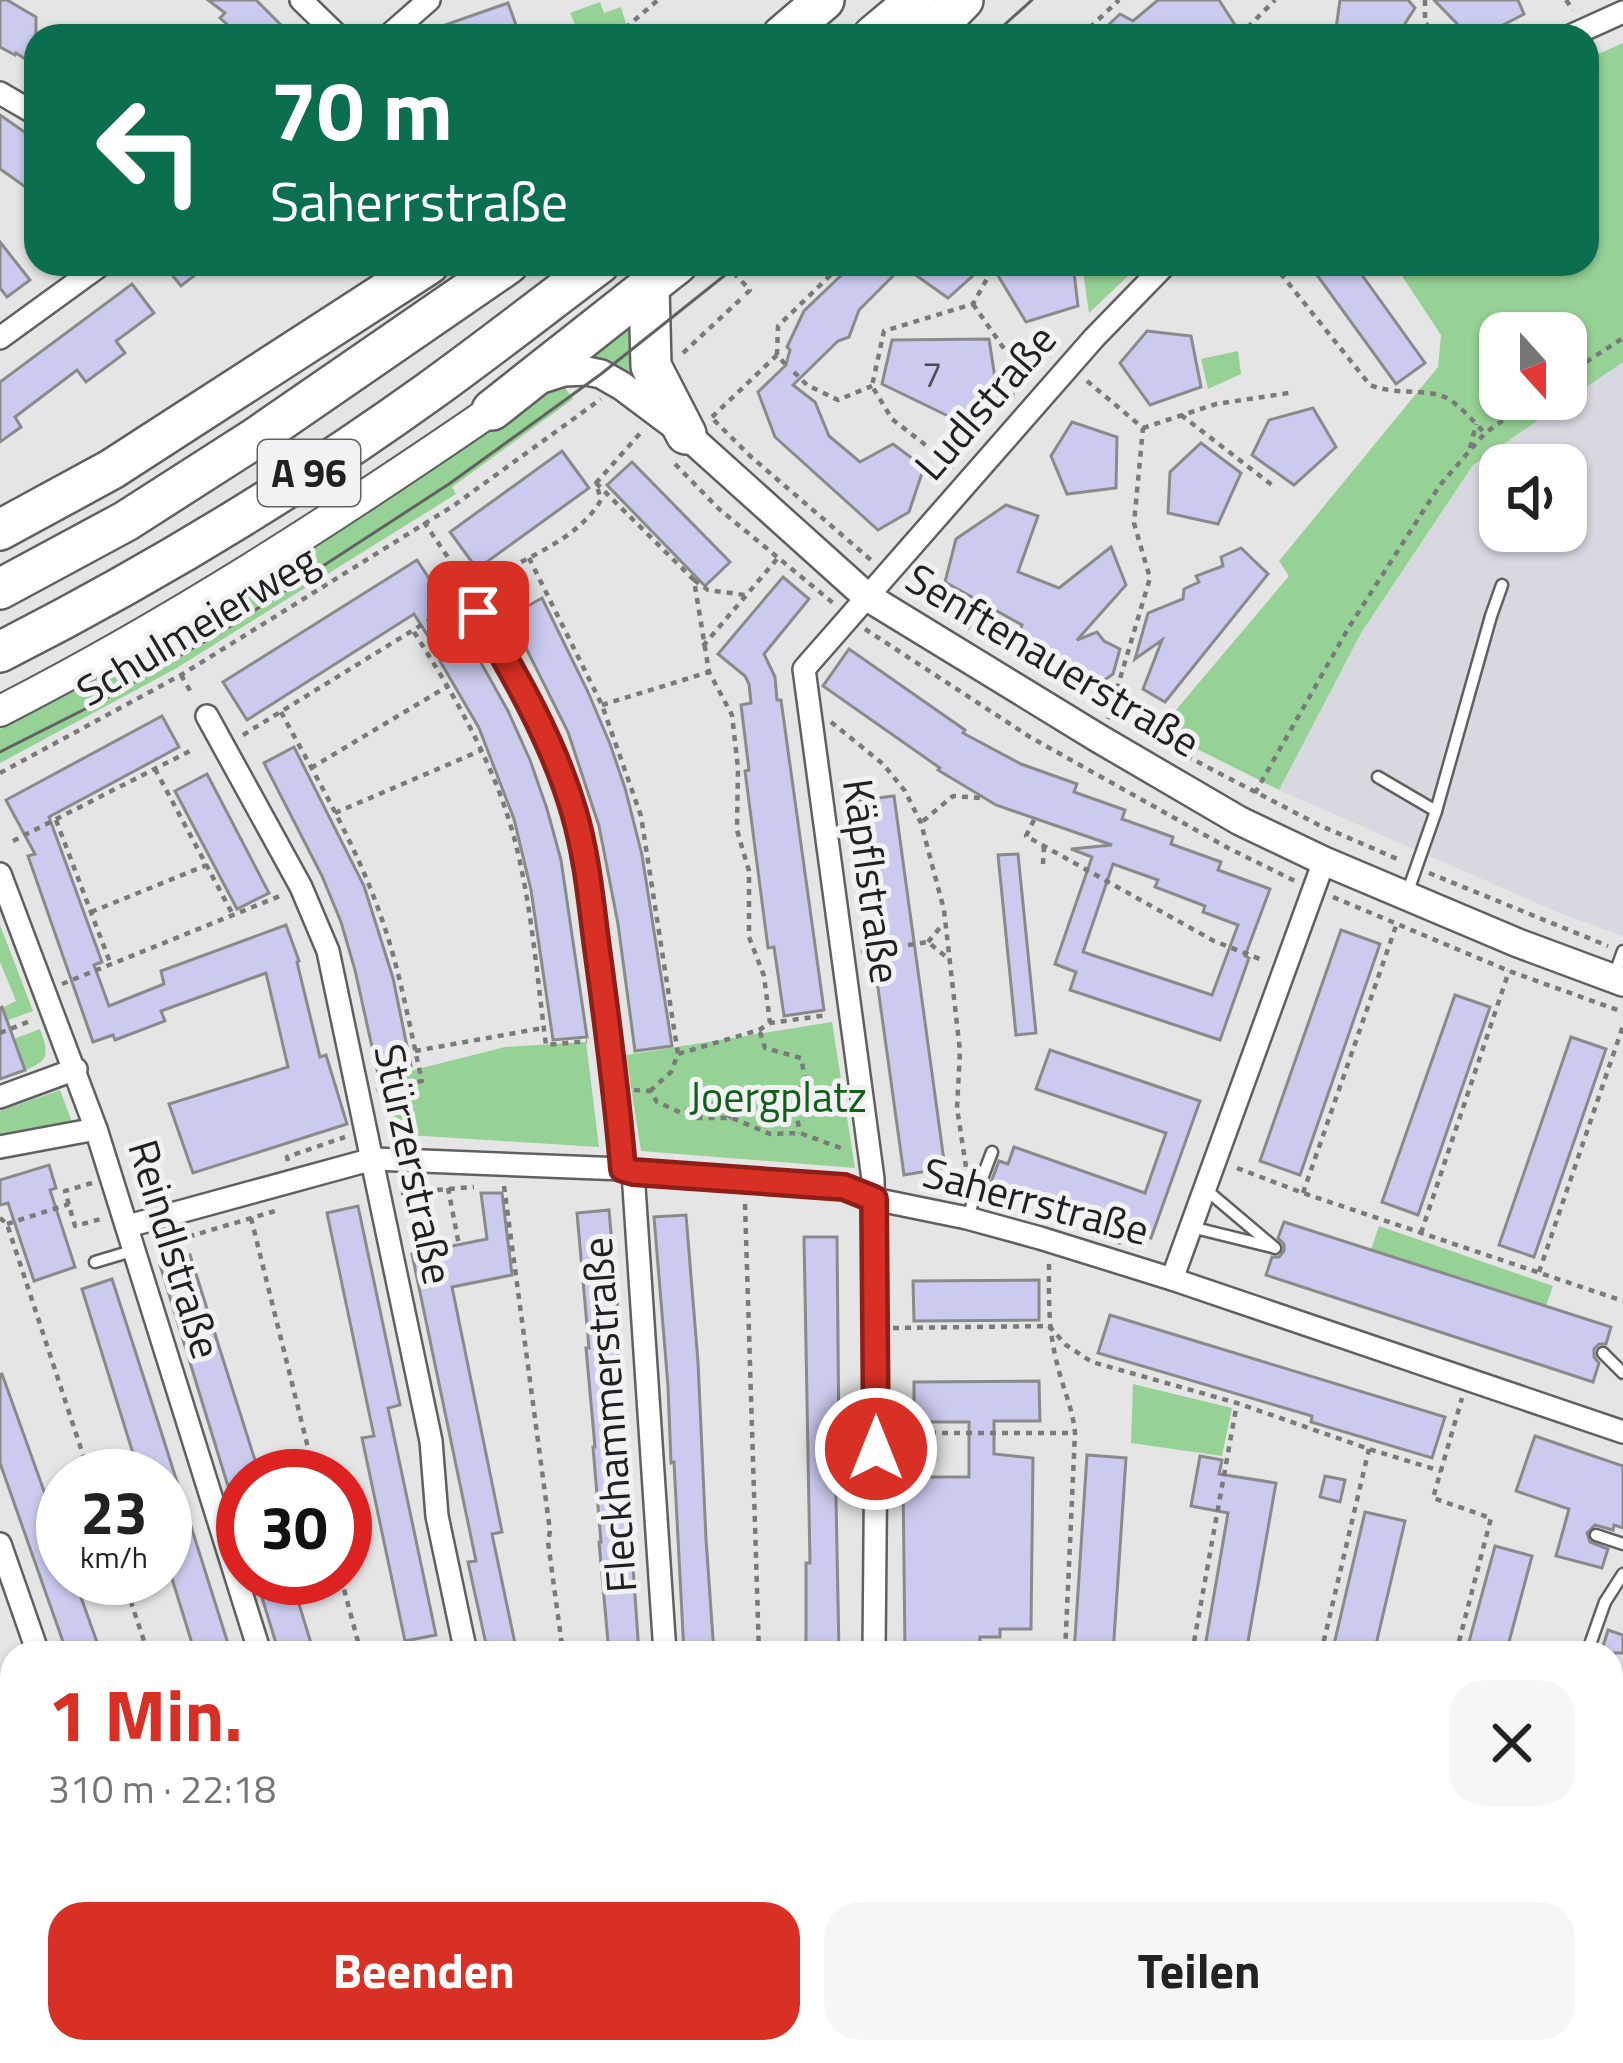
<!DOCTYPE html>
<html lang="de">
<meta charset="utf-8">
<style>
:root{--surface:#fff;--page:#f6f6f6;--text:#222;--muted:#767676;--accent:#d93025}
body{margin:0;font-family:"Titillium Web",sans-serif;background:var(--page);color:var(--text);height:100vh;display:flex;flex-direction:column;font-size:45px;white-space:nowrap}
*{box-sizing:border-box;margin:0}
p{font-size:39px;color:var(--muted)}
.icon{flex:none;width:66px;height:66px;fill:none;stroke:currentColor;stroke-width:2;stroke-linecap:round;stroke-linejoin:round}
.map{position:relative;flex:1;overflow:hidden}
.details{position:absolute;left:0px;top:1641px;width:1623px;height:423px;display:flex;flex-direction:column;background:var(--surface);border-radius:36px 36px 0 0;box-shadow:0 3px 9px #0004}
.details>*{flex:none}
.banner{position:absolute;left:24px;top:24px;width:1575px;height:252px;border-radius:36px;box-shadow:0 3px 9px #0004;background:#0b6e4f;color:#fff;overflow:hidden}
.needle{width:78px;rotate:159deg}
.tools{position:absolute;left:1479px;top:312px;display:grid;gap:24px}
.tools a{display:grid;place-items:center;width:108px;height:108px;border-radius:24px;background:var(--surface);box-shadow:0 3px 9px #0004;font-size:60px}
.speed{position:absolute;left:36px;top:1449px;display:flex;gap:24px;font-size:60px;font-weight:700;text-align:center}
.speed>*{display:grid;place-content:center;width:156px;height:156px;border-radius:50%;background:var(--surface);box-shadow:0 3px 9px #0004;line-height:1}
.speed small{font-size:30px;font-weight:400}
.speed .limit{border:18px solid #d22;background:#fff;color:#111}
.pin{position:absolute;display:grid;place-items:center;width:102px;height:102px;color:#fff;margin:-51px;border-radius:24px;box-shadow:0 6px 18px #0006}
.me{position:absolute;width:132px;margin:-66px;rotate:0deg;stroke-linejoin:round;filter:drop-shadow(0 0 9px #0008)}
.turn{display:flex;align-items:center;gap:42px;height:252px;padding:0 48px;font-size:54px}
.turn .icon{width:156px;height:156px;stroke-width:2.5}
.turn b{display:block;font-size:84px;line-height:102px}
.round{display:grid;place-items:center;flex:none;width:126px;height:126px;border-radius:36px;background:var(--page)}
.overview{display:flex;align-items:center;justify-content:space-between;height:204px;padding:0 48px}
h1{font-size:72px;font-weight:700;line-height:90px;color:var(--accent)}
.action{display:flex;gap:24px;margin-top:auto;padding:24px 48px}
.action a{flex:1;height:138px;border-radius:36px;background:var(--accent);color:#fff;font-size:48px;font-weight:700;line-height:138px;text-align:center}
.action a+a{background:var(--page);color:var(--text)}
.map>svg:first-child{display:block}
</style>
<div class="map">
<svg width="1623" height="2063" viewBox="0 0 1623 2063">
<rect width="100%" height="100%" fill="#e5e5e6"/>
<!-- built -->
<path fill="#d7d8e0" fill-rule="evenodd" d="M1623,362V936L1562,914L1279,790L1361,633L1473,465ZM1500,465H1566V531H1500Z"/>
<!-- green -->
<g fill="#96d195" fill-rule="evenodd">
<path d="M600,2L604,13L621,7L627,27L600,36H580L570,13Z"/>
<path d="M1623,43V362L1473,465L1361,633L1279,790L1159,730L1289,576L1279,561L1438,367L1441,335L1394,264H1587V59ZM1500,333H1566V399H1500Z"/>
<path d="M1082,264H1129L1130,274L1089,313Z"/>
<path d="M636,313L644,360L621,377L581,356Z"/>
<path d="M1238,351L1241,374L1208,389L1201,359Z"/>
<path d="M561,382L573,399L452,487L456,494L175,669L0,763V729C191,631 368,513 542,389Z"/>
<path d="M0,925L33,1011L0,1023V1009L16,1001L0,962Z"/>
<path d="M832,1022L855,1168L641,1151L626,1055Z"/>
<path d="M40,1029C48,1052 51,1061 25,1070L14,1039Z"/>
<path d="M586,1042L599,1147L393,1134L382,1078L505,1047Z"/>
<path d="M60,1090L72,1122L60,1127L0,1138V1111Z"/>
<path d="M1379,1226L1553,1286L1546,1306L1371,1250Z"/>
<path d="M1133,1384L1232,1408L1222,1456L1131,1443Z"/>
</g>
<!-- building -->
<g fill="#cbcbef" stroke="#8a8a8b" stroke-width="3" fill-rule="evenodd">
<path d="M0,0H7L36,17V66L16,53L15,55L0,47Z"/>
<path d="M208,0H256L292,36H240L220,18L225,13Z"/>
<path d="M1158,0H1219L1237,28L1228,36H1163L1155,31L1153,32L1160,36H1097L1120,14L1133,21Z"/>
<path d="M1340,0H1408L1415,8L1397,36H1335Z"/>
<path d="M1434,0H1518L1524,14L1482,36H1469Z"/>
<path d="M508,3L520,36H422V33Z"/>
<path d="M0,115L36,140V174L27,188L0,169Z"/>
<path d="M0,242L30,280L7,297L0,288Z"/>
<path d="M163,264H209L181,286Z"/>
<path d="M853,264H986L948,298L903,266L859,310L849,337L838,341L793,385L815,402L829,436L860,462L893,444L924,467L909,512L878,530L775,437L758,392L786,365L790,350L787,347L804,311Z"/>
<path d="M991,264H1073L1078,306L1026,322Z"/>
<path d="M1309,264H1354L1425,363L1396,384Z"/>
<path d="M132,284L154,313L116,341L125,353L86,382L77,370L15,417L21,427L0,442V382Z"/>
<path d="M1147,331L1191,336L1201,387L1150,405L1120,363Z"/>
<path d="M989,339L999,404L975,429L882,384L892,340Z"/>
<path d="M1313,408L1336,447L1294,485L1252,455L1269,420Z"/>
<path d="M1072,422L1117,437L1116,488L1067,494L1051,456Z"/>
<path d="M1201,443L1241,473L1218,524L1168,513L1170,472Z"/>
<path d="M562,451L589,488L477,569L450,532Z"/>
<path d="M632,462L730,562L705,586L607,485Z"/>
<path d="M1006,505L1038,516L1018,572L1059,588L1111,547L1126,585L1077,640L1097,632L1104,641L1120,649L1113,674L1099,684L1017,636L1022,625L945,582L956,539Z"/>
<path d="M1241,548L1268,574L1165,702L1143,689L1162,640L1135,659L1148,613L1183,599L1184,589L1199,582L1196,576L1223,566L1221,557Z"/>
<path d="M417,560L441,597L432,603L462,648L470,643L508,711L530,760L547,809L561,860L587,1037L553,1040L531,890L514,819L479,728L440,661L443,660L414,614L247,720L223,682Z"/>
<path d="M783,577L809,599L764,654L775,677L777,700H781L824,1010L784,1016L774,947L768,948L745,771L749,770L741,705L751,703L749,684L745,676L718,654Z"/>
<path d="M542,598L588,692L610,744L625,788L642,855L672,1046L635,1051L618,924L599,826L568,732L510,616Z"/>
<path d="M849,649L965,730L963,733L1021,764L1077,784L1074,792L1125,810L1122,819L1173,837L1171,844L1221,862L1218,870L1270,889L1245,956L1249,958L1220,1040L1070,990L1076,972L1055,964L1092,857L1071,849L1112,845L996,805L938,770L940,768L823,686ZM1113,864L1158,880L1155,887L1205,906L1203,912L1238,925L1212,995L1083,952Z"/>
<path d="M162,716L179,747L49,817L102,962L94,965L109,1006L164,984L161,971L286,925L299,961L297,962L320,1057L326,1055L347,1124L193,1173L169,1104L288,1067L266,973L161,1011L165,1021L115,1040L113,1035L93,1042L28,856L35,854L6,800Z"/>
<path d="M294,747L364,886L393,978L411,1066L378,1074L355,970L341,922L322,876L264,763Z"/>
<path d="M207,774L269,893L237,909L175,791Z"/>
<path d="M894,796L945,1168L904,1175L852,801Z"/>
<path d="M1018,854L1036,1033L1016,1035L998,855Z"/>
<path d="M1341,930L1380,944L1300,1175L1260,1161Z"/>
<path d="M1455,995L1490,1007L1418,1215L1382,1202Z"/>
<path d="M2,1007L25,1070L0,1079V1008Z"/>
<path d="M1571,1037L1606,1049L1534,1257L1499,1245Z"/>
<path d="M1050,1050L1200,1101L1151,1238L991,1182L999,1161L1008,1164L1014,1147L1145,1193L1166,1133L1036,1089Z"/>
<path d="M49,1165L56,1188L50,1190L75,1267L34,1281L8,1203L0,1205V1180Z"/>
<path d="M481,1193H502L512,1275L452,1287L502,1532L492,1534L517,1653H488L468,1562L476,1561L412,1254L487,1239Z"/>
<path d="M358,1206L400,1405L388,1408L436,1635L405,1641L362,1438L374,1436L327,1213Z"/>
<path d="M609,1210L619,1324H616L639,1653H609L599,1542H601L593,1447H595L586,1348H589L577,1213Z"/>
<path d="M686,1215L698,1362L706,1539L714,1653H684L674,1462L671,1463L668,1386L654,1217Z"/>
<path d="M1284,1222L1611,1327L1606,1344H1599L1594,1349V1357L1599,1363L1593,1382L1266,1275L1272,1257H1279L1284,1251V1244L1278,1238Z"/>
<path d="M804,1237H837L839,1446H835L839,1653H806V1563H810Z"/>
<path d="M190,1255L260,1476H243V1521L239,1522L160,1265Z"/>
<path d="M112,1279L159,1425L231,1653H195L165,1556V1476H140L82,1289Z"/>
<path d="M1039,1280V1320L914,1321L913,1281Z"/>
<path d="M1110,1315L1445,1417L1432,1458L1311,1422L1312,1416L1098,1353Z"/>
<path d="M2,1374L63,1544V1578H74L97,1642L67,1653L0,1463V1375Z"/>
<path d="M1039,1381L1040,1421H994V1454L1033,1458L1031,1629H1000V1637H980L979,1653H905L903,1477H969V1422H914V1382Z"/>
<path d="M1535,1436L1623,1466V1528L1614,1525L1613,1530L1595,1525L1587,1533L1590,1542L1608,1549L1602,1568L1556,1556L1569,1509L1516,1491Z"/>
<path d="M1087,1455L1126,1458L1113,1653H1074Z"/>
<path d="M1200,1456L1222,1460L1219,1474L1276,1483L1246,1653H1204L1228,1513L1191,1506Z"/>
<path d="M1325,1476L1345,1480L1340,1502L1320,1497Z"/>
<path d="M1365,1512L1405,1521L1374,1653H1332Z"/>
<path d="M1495,1546L1532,1556L1506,1653H1466Z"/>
<path d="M256,1578H291L314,1653H279Z"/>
<path d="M1608,1630L1623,1635V1653H1601Z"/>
</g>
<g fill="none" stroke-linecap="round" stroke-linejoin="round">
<!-- service casing -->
<g stroke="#606061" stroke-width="15">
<g id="service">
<path d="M1378,777L1436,811"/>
<path d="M1408,891L1436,811L1491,616L1502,585"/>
<path d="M1614,976L1623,951"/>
<path d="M1204,1188L1275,1248"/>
<path d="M967,1218L992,1152"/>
<path d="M1191,1227L1272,1247"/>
<path d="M95,1262L135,1250"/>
<path d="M1603,1353L1623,1373"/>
<path d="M1596,1535L1623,1544"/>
<path d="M1587,1653L1605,1602L1623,1574"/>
</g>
</g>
<!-- minor casing -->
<g stroke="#606061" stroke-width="26">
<g id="minor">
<path d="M301,0L338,36"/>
<path d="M388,36L429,0"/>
<path d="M1570,36L1623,12"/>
<path d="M0,93L36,114"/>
<path d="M0,338L102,264"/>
<path d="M478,612C515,675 553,740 574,812C587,856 591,903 597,948C607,1022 616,1095 623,1169"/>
<path d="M207,716L301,887L328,951L431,1441L437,1516L466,1653"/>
<path d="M0,874L96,1129L260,1653"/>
<path d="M0,1097L76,1069"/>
<path d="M0,1147L96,1129"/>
<path d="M633,1172L665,1653"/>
<path d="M128,1226L373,1159L623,1169L633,1172L844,1187L874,1199L967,1218L1040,1238L1172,1279L1623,1432"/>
<path d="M1172,1279L1324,861"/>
<path d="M0,1544L38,1653"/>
<path d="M874,1653L876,1433L873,1179L804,669L1094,338L1166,264"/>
<path d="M0,1932L12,1928"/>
<path d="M270,2052L273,2063"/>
<path d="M303,2052L307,2063"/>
<path d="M895,2052L896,2063"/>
<path d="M1176,2063L1178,2052"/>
</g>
</g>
<!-- tertiary casing -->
<g stroke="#606061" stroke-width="32">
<g id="tertiary">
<path d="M542,379L564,372L587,371L601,374L622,386L686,434L866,596L1098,738L1240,821L1324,861L1518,943L1623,982"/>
<path d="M1611,1882L1623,1863"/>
<path d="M1500,2063L1506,2052"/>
</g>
</g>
<!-- secondary casing -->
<g stroke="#606061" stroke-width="34">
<path id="secondary" d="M0,711C172,623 333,519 492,410"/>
</g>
<!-- motorway casing -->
<g stroke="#606061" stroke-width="44">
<g id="motorway">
<path d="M782,36L824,0"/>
<path d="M873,36L916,0"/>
<path d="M928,36L963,0"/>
<path d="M649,287L651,366L686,434"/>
<path d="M492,410L677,264"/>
<path d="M0,530L112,469L429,264"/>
<path d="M0,589L126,521L254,439L508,264"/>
<path d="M0,652C149,576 295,488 430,391C487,350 543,306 599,264"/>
</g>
</g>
<!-- path -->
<g stroke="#7a7a7b" stroke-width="4.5" stroke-dasharray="6 6" stroke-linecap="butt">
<path d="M1425,0V23L1438,36"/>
<path d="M1566,0L1573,10"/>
<path d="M616,36L658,0"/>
<path d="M1081,36L1119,0"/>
<path d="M1239,36L1275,0"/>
<path d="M1273,264L1370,385C1397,395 1415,389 1439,395C1456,399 1472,421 1485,433"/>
<path d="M973,304L1014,363L1050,355"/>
<path d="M1540,318L1566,333"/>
<path d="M1566,333L1589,359"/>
<path d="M683,353L744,296"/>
<path d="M777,355L778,326L842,264"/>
<path d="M794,372L807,385L838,400L872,386"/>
<path d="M1566,375L1623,338"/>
<path d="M1087,381L1143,428L1134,523L1150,578L1108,719"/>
<path d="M1012,399L1014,363"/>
<path d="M1181,415L1272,485"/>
<path d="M712,417L777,355L786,365"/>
<path d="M714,420L749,455L871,560"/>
<path d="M1143,428L1216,404L1289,393"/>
<path d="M1470,448L1476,424"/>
<path d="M675,464L719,509L833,603"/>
<path d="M954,467L892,419L872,386L884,331L973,304L995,264"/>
<path d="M596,483L694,580L709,672L732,715L738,768L737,830L749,871V937L764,976L770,1023"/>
<path d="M424,522L464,581"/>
<path d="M529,558L602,705L641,816L678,1054"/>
<path d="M694,580L708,590L745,595"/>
<path d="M905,585L970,628"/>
<path d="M865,629L1030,737L1228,848L1295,881"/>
<path d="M414,632C456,698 495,765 515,841C532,908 537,977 546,1045L587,1041"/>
<path d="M703,646L777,559"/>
<path d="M181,675L192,694"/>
<path d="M602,705L709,672"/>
<path d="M281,712C316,777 354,841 379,911C399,965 409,1024 422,1081L376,1090"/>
<path d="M831,722L883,764L905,791L921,823L944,910L960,1051L957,1108L966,1167"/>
<path d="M243,735L449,608V595C463,582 471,577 490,578C528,557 578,539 601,500L596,483L643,430"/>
<path d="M1165,745L1319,825L1402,861"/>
<path d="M311,768L448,686"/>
<path d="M155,769L233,915"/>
<path d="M0,773L181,675L453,506L601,399"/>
<path d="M1255,793L1349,627L1440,485L1485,433L1533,399"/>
<path d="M335,813L482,750"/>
<path d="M56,820L111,965"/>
<path d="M1034,820L1026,836L1214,941L1265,961"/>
<path d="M923,821L953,796L980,798"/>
<path d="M13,841L192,750"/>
<path d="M1043,864L1044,846"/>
<path d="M1429,873L1608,946"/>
<path d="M1333,897L1509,971L1623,1012"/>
<path d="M91,912L207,865"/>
<path d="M928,942L943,924"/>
<path d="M908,945L928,942L950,960"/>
<path d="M861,952L879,949"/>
<path d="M62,984L280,896"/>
<path d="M760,1032L765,1048L801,1058L805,1078L794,1103L800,1133"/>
<path d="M0,1033L30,1021"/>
<path d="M415,1051L543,1028"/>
<path d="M634,1090L650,1091L657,1102L693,1118H732L770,1134L800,1133L846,1150"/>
<path d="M650,1091L671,1072L678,1054L759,1030L770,1023L828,1015"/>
<path d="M685,1111L714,1103L732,1118"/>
<path d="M288,1161L287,1157L345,1137"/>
<path d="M1237,1168L1303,1193L1623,1301"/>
<path d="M92,1183L65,1191L75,1226L101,1219"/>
<path d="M504,1186L550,1531L548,1542L563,1653"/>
<path d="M448,1188L459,1245"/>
<path d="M401,1193L474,1187"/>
<path d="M1303,1193L1396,926"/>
<path d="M745,1204L759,1653"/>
<path d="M1012,1209L1018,1191"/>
<path d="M1024,1213L1031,1196"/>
<path d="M0,1218L7,1224L90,1476"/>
<path d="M251,1218L315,1476"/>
<path d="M1046,1220L1052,1203"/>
<path d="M7,1224L69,1204"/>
<path d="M1421,1233L1509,971"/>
<path d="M1090,1235L1096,1218"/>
<path d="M1118,1244L1125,1228"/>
<path d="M154,1247L275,1211"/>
<path d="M1132,1248L1137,1233"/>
<path d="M1049,1264C1049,1297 1048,1327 1056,1359C1061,1384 1073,1408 1075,1433L1065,1653"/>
<path d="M1539,1272L1623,1026"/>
<path d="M893,1328L1049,1326L1066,1345L1092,1362L1237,1403L1369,1449L1441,1471"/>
<path d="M894,1433H1075"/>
<path d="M123,1578L148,1653"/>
<path d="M341,1578L361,1653"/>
<path d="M1192,1653L1237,1403"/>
<path d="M1321,1653L1369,1449"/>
<path d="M1456,1653L1491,1518L1433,1498L1462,1398"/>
<path d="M0,1828L12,1858"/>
<path d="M63,2052L67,2063"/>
<path d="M181,2052L185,2063"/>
<path d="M347,2052L350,2063"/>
<path d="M396,2052L399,2063"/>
<path d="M502,2052L504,2063"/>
<path d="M713,2052L715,2063"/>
<path d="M815,2052L816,2063"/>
</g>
<!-- service -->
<use href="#service" stroke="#fff" stroke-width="10"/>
<!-- minor -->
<use href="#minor" stroke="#fff" stroke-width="21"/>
<!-- tertiary -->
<use href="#tertiary" stroke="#fff" stroke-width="27"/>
<!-- secondary -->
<use href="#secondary" stroke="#fff" stroke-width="30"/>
<!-- motorway -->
<use href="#motorway" stroke="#fff" stroke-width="39"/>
<!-- tram -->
<g stroke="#626263" stroke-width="3">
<path d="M992,36L1032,0"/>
<path d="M0,752L101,701L226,629L449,484L601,374L739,264"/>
</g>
<!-- path-bridge -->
<path stroke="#7a7a7b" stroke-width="4.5" stroke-dasharray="6 6" stroke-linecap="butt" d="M725,264L750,290L744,296"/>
</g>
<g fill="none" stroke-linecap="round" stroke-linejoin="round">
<!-- route casing -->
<g stroke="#8d1f18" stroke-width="30">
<path id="route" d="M478,612C515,675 553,740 574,812C587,856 591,903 597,948C607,1022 617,1095 623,1169L633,1172L844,1187L874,1199L876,1449"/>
</g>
<!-- route -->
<use href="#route" stroke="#d93025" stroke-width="21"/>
</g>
<g text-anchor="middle" stroke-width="10" stroke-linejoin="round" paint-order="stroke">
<!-- number labels -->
<g font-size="36" fill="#4c4c55">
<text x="932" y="387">7</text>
</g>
<!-- shield labels -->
<rect fill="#f2f2f4" stroke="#606061" stroke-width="3" x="258" y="440" width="102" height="66" rx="9"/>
<g font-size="39" font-weight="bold" fill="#212122">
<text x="309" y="487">A 96</text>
</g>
<!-- street labels -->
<g font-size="42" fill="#212122" stroke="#f2f2f4">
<text transform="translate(985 402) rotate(-49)" y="15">Ludlstraße</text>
<text transform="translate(197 625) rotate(-31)" y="15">Schulmeierweg</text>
<text transform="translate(1053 660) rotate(31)" y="15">Senftenauerstraße</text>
<text transform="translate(872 881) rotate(82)" y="15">Käpflstraße</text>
<text transform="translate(414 1164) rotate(78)" y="15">Stürzerstraße</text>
<text transform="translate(1036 1201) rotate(15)" y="15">Saherrstraße</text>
<text transform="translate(175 1249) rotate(73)" y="15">Reindlstraße</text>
<text transform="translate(609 1415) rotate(-94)" y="15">Fleckhammerstraße</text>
</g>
<!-- park labels -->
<g font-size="42" fill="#125f1a" stroke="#f2f2f4">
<text x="778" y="1112">Joergplatz</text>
</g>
</g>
</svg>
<div class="tools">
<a><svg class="needle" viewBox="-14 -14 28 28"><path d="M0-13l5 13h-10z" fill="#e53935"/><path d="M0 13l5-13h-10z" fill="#767676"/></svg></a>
<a><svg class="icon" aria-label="sound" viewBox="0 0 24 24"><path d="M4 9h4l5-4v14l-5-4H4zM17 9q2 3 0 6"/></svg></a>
</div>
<div class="speed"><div>23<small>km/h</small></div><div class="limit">30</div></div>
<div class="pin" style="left:478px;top:612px;background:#d93025"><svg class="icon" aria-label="arrive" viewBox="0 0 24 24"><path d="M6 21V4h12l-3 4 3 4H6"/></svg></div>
<svg class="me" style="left:876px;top:1449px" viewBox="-20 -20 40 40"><circle r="17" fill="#d93025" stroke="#fff" stroke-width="3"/><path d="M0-11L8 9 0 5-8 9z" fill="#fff"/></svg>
<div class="banner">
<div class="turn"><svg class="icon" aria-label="left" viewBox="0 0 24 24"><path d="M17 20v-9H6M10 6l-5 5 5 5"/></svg><div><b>70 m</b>Saherrstraße</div></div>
</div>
<section class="details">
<div class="overview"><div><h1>1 Min.</h1><p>310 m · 22:18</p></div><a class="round"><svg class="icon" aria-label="close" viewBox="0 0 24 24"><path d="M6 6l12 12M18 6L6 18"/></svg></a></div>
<div class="action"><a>Beenden</a><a>Teilen</a></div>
</section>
</div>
